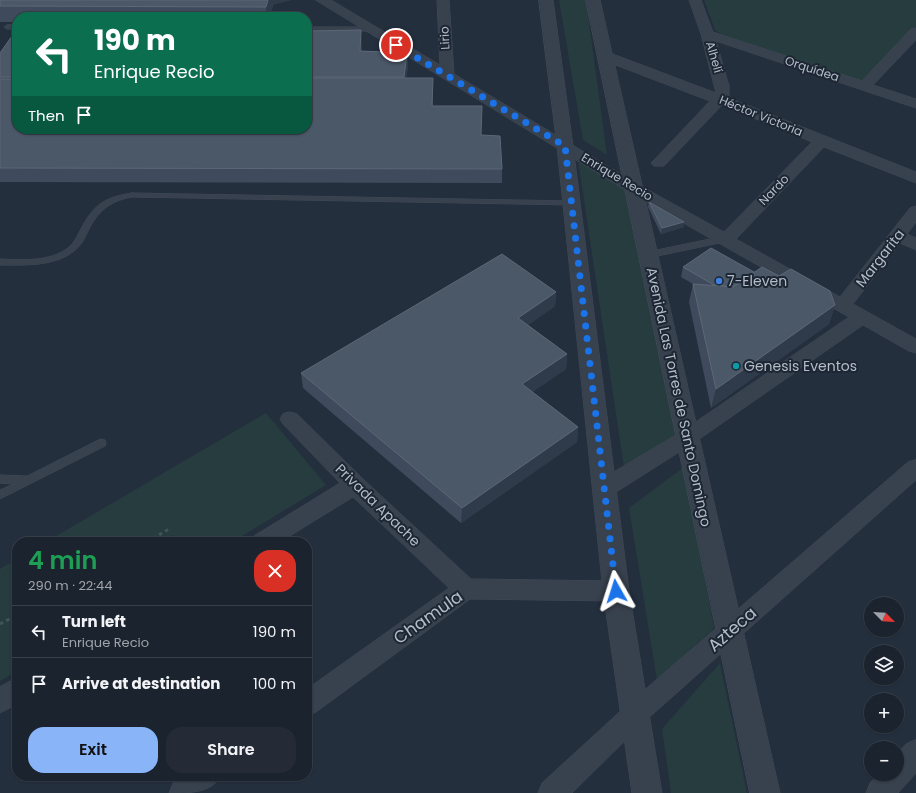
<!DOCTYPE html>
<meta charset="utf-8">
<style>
:root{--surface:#1b232e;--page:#242b36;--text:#f1f3f6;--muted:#a0a4aa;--line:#39404a;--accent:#8ab4f8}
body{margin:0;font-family:Poppins,sans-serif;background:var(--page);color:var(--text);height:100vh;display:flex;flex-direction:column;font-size:15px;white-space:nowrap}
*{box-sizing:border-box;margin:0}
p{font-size:13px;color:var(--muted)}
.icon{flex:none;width:22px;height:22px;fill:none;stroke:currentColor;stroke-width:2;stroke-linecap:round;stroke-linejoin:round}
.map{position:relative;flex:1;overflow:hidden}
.panel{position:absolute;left:12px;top:537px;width:300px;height:244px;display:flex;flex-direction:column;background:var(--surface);border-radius:16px;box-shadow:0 1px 3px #0004,0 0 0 1px var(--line)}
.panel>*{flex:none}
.hud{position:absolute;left:12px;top:12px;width:300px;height:122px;border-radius:16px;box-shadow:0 1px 3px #0004,0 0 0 1px var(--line);background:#0b6e4f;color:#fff;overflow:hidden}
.needle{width:26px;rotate:114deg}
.fabs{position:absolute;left:864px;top:597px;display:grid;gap:8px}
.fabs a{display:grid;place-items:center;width:40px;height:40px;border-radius:50%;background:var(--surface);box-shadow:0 1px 3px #0004,0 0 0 1px var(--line);font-size:20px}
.pin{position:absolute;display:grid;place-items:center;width:34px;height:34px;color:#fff;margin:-17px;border:2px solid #fff;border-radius:50%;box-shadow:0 1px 4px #0007}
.me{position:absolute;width:44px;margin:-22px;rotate:354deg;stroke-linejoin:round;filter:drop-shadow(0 0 3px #0008)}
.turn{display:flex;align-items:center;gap:14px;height:84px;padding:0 16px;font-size:18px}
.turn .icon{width:52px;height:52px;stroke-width:2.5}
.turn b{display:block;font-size:28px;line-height:34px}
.then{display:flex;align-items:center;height:38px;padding:0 16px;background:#0003;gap:8px;font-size:15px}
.round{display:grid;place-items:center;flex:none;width:42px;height:42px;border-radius:16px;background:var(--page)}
.overview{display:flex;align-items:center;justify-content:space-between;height:68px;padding:0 16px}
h1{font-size:24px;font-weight:600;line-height:30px;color:#1e9e55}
.primary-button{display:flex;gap:8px;margin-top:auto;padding:8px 16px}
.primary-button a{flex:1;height:46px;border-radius:16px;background:var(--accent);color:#111;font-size:16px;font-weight:600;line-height:46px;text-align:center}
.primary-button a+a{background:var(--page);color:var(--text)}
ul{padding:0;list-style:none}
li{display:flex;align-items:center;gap:12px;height:52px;padding:0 16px;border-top:1px solid var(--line)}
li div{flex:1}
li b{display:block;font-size:15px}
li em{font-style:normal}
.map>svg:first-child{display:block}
</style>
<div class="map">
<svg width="916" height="793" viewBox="0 0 916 793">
<rect width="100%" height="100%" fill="#242f3e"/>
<!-- green -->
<g fill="#263c3f">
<path d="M559,0H586L607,155L583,140Z"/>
<path d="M704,0H916V27L867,80H853L721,34L715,30Z"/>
<path d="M578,160L626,191L680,438L625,474Z"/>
<path d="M266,413L326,485L232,542H46Z"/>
<path d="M684,467L714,628L657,680L629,508Z"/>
<path d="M17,559V671L0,681V569Z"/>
<path d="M720,663L747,793H671L662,729Z"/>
</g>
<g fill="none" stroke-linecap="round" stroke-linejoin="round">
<!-- service casing -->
<g stroke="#414a57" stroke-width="1">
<g id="service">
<path d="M17,25V29H7L4,27L7,25Z"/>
<path d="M307,27H370L373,29L370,31H307Z"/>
<path d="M132,193L572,201L576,203L572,205L132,197C110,201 98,211 88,231C85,238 81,246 74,251C54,267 24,265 0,265V259C22,260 49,262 68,248C75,242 78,234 82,227C94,204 106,197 132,193Z"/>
<path d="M726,236L730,239L729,241L648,258L644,255L648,252Z"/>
<path d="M101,439L105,440L106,443L105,446L0,499V490L13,484L0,483V475L27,476Z"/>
</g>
</g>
<!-- minor casing -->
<g stroke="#414a57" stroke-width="1">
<g id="minor">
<path d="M316,0H331L440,65L437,0H449L454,74L639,185L724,232L812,142L722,105L664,166H654L651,163L654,160L710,101L600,59L598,56L600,53H610L716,93L701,34L689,0H701L713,32L862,81L911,29L916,28V40L873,85L916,99V108L716,41L729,86V98L916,172V183L824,147L736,239L840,297L910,208L916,206V222L907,234L916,238V250L900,243L853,304L916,339V353L909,351L863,325L695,442L613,494L605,496L597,494L594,488L597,482L681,432L849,317L627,191Z"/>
<path d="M290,412L297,414L363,479L471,579L616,581L624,584L628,591L624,598L616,601L470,599L316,712L307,716V689L449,588L353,497L280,542H251L254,536L340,483L283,424L280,419L283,414Z"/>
<path d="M916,460V480L644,722L572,793H538L542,783L626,706L908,462Z"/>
<path d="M17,678V704L0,713V687Z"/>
<path d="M916,740V773L898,793H866L870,783L879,774H897V754L906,744Z"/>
<path d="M184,776H221C211,793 191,793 169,793L173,783Z"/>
</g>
</g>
<!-- tertiary casing -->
<g stroke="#414a57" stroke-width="1">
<g id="tertiary">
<path d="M539,0H553L573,146L629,591L662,793H632L603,591L557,146Z"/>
<path d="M586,0H600L780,793H750Z"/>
</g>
</g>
<!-- path -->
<g stroke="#3f5557" stroke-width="3" stroke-dasharray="3.5 3.5" stroke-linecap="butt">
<path d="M147,542L169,529"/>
<path d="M0,624L17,615"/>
</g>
<!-- service -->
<use href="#service" fill="#38414e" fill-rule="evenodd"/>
<!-- minor -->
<use href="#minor" fill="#38414e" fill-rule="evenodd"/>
<!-- tertiary -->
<use href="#tertiary" fill="#38414e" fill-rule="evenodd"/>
</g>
<!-- wall -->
<g fill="#3f4b5c">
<path d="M0,0L273,5L270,17H17V22H0Z"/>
<path d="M17,29V129H307V31L362,43V51L407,53L408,66L406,78H433V106L481,135L502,169V183L0,182V53Z"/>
<path d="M649,202L684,227L661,234L648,207Z"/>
<path d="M683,267L754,272L835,305L829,324L711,408L689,302L693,284L681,277Z"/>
<path d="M556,292L555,306L528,325L567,354L566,369L532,392L578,427L577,442L461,523L303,388L301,373Z"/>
</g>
<!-- shaded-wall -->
<g fill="#2f3b4b">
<path d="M268,0H292L273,5L270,17H267L266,7Z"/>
<path d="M361,30L362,43L361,64L360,51Z"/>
<path d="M407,53L408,66L405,91L404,77Z"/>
<path d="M433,78V92L432,120V106Z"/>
<path d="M684,222V227L661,234L662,228Z"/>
<path d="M556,292L555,306L517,333L518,318Z"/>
<path d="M835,305L829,324L711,408L716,389Z"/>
<path d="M567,354L566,369L521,400L522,384Z"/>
<path d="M578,427L577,442L461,523L462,508Z"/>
</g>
<!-- building -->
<g fill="#4b5868" stroke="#5c6777">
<path d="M0,0H268L266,7L0,6Z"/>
<path d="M17,29V77H0V53Z"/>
<path d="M361,30L360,51L407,53L404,77H307V31Z"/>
<path d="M307,78H433L432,106H482L481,135L500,136L502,169L0,168V79H17V129H307Z"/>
<path d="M649,202L684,222L662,228Z"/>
<path d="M711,248L754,272L733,287L714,285L683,267Z"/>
<path d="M502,254L556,292L518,318L567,354L522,384L578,427L462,508L301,373Z"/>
<path d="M762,267L779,276L791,269L830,291L835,305L716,389L693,284L733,287Z"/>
</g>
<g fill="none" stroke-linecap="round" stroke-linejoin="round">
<!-- route -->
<path stroke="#1a73e8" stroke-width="7" stroke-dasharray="0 12.6" d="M396,45L565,146L616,591"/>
</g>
<!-- markers -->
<circle fill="#3f7fe0" stroke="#1d2633" stroke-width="1.5" cx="719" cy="281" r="4"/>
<circle fill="#0f9aa8" stroke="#1d2633" stroke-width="1.5" cx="736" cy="366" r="4"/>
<g text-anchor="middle" stroke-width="4" stroke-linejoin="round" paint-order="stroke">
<!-- far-street labels -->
<g font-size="12" fill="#b4bcc9" stroke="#1d2633">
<text transform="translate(445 38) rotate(-93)" y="4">Lirio</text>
<text transform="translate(714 57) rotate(74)" y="4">Alhelí</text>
<text transform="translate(812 69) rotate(18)" y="4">Orquídea</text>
<text transform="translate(761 116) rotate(22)" y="4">Héctor Victoria</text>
<text transform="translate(617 177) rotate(31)" y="4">Enrique Recio</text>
<text transform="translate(774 190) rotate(-46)" y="4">Nardo</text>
</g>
<!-- street labels -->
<g font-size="14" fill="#b4bcc9" stroke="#1d2633">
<text transform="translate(880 258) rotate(-52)" y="5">Margarita</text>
<text transform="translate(679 397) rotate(78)" y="5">Avenida Las Torres de Santo Domingo</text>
<text transform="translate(378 505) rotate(44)" y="5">Privada Apache</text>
</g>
<!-- poi labels -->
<g font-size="14" fill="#b4bcc9" stroke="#1d2633" text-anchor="start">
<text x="727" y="286">7-Eleven</text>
<text x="744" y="371">Genesis Eventos</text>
</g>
<!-- near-street labels -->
<g font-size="17" fill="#b4bcc9" stroke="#1d2633">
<text transform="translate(428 617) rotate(-35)" y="6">Chamula</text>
<text transform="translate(732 629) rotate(-41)" y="6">Azteca</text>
</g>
</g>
</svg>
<div class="fabs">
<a><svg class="needle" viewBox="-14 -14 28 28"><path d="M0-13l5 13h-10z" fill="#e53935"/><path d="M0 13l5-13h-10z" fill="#a0a4aa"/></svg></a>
<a><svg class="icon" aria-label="layers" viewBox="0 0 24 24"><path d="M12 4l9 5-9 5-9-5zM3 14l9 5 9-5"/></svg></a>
<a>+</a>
<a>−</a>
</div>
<div class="pin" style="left:396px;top:45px;background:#d93025"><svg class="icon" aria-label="arrive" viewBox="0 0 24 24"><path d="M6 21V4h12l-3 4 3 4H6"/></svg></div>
<svg class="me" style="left:616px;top:591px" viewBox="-20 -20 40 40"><path d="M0-17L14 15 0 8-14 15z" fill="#1a73e8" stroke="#fff" stroke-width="4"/></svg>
<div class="hud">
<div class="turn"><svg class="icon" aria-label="left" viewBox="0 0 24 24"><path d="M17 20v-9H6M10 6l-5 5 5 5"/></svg><div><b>190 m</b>Enrique Recio</div></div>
<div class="then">Then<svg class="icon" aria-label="arrive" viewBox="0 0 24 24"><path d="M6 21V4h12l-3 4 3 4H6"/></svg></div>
</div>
<section class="panel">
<div class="overview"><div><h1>4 min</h1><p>290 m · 22:44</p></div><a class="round" style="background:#d93025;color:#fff"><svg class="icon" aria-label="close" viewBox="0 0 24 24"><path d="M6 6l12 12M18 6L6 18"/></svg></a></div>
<ul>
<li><svg class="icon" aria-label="left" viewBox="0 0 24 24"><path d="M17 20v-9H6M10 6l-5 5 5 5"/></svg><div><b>Turn left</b><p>Enrique Recio</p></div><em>190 m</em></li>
<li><svg class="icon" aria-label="arrive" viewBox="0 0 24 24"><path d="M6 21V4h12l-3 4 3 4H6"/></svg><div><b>Arrive at destination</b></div><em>100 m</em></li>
</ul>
<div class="primary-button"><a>Exit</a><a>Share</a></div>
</section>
</div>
